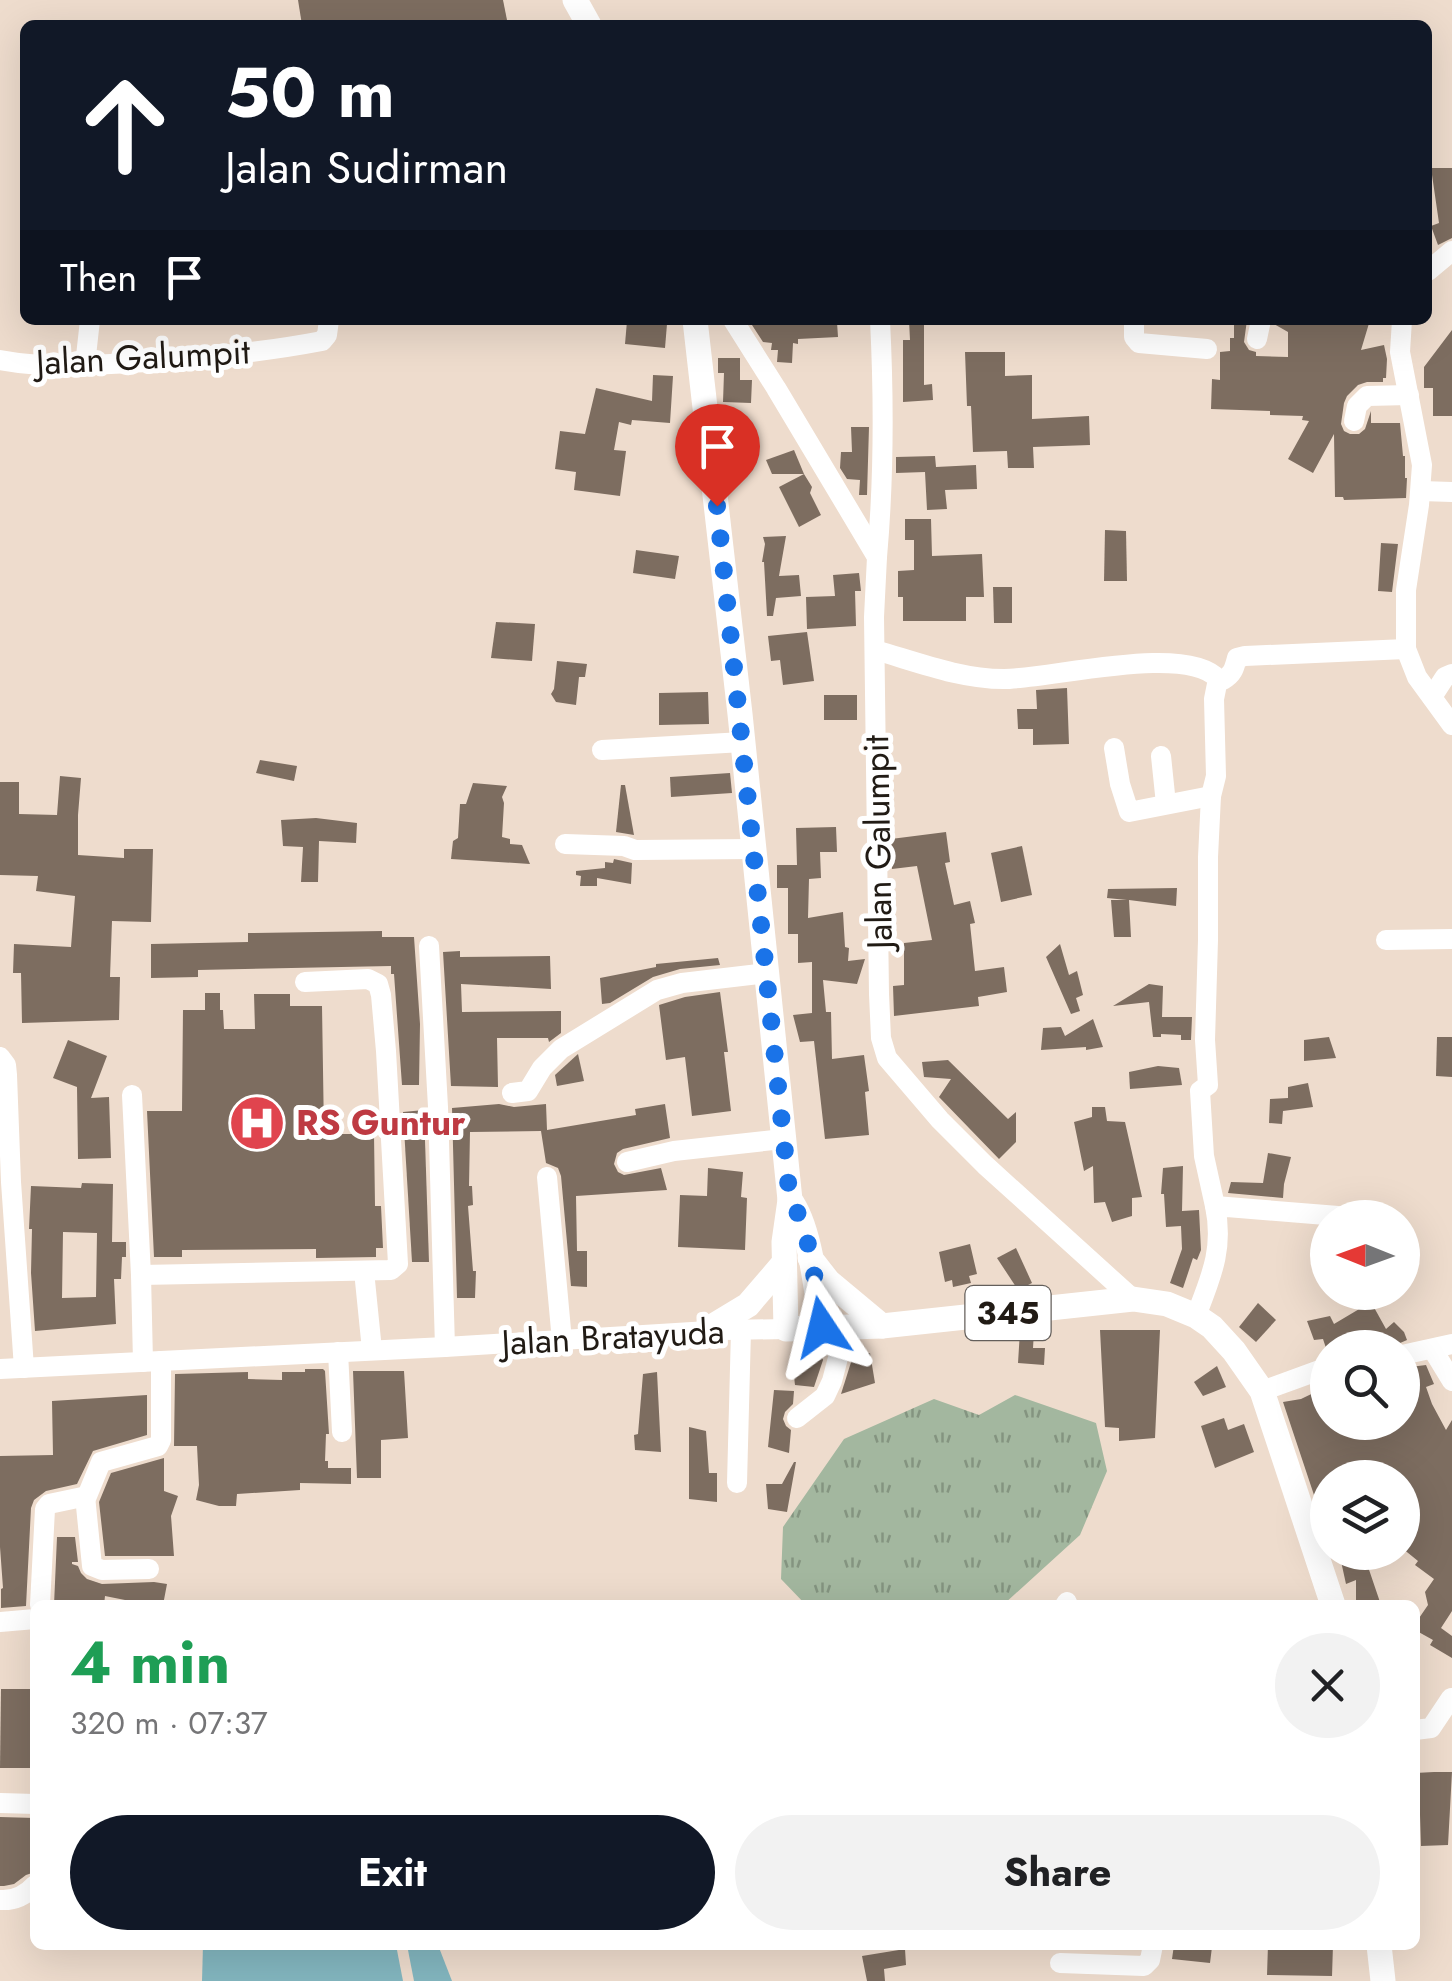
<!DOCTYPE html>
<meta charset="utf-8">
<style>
:root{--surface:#fff;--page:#f2f2f2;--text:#202124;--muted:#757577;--accent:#111827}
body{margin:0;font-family:Jost,sans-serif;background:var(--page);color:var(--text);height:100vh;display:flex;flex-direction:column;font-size:38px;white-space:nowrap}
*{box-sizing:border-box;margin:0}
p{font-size:32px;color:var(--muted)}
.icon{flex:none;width:55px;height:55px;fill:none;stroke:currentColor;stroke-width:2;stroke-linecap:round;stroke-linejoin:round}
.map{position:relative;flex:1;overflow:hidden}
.panel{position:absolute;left:30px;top:1600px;width:1390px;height:350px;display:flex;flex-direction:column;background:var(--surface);border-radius:15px;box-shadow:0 10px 40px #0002}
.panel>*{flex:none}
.hud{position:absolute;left:20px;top:20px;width:1412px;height:305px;border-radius:15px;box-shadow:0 10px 40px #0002;background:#111827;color:#fff;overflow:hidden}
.needle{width:65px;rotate:271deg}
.controls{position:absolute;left:1310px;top:1200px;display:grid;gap:20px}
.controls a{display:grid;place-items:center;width:110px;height:110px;border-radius:50%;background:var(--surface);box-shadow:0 10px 40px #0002;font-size:50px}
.pin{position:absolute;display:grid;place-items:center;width:85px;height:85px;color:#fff;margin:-102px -42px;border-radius:50% 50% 50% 0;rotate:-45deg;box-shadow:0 0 10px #0007}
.pin .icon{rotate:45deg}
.me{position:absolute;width:110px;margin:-55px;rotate:350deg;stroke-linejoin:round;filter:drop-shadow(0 0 8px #0008)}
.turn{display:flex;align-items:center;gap:35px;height:210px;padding:0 40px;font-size:45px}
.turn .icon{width:130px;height:130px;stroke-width:2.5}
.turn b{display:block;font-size:70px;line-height:85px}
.then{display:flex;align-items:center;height:95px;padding:0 40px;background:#0003;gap:20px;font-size:38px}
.round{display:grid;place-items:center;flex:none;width:105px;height:105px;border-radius:52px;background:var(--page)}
.head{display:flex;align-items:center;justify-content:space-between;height:170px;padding:0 40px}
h1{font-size:60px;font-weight:700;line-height:75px;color:#1e9e55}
.primary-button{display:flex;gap:20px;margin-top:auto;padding:20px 40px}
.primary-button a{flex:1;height:115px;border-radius:60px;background:var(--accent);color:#fff;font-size:40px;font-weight:700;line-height:115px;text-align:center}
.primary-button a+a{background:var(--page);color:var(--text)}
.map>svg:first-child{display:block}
</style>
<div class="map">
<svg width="1452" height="1981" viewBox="0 0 1452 1981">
<defs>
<pattern id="grass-tufts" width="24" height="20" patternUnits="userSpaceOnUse" patternTransform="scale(2.5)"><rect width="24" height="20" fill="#a3b79f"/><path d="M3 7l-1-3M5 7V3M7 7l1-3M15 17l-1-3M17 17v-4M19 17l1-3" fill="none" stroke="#849480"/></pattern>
</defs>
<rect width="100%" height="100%" fill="#eedccd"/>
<!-- grass -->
<path fill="url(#grass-tufts)" d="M1015,1395L1096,1423L1107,1471L1080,1535L1003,1605H806L781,1579L783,1527L844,1439L934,1399L979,1415Z"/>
<!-- water -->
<g fill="#83b6bf">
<path d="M203,1945H396L403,1981H202Z"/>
<path d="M407,1945H438L452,1981H414Z"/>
</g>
<!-- building -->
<g fill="#7d6d60" fill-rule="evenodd">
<path d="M298,0H503L508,25H302Z"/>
<path d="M1431,168H1452V238L1438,245L1431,226L1439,223Z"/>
<path d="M753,320H795V324L837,322L838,337L798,339V344L793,343L792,363L777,362L778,350H771L772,343L763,342L752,325Z"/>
<path d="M909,320H924V385L932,384L933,400L903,402V340H910Z"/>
<path d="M1234,320H1247L1244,342L1249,350L1256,352V356L1288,357V332L1274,324V320H1370L1361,350L1384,345L1387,359L1386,378H1383V382H1367L1358,385L1347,396L1344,403L1341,424L1344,431L1350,434H1359L1365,429L1371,411V423H1400L1403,456H1405V478H1407L1406,498L1344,500L1343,497H1335L1334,434L1313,473L1288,459L1309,421L1302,420L1303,416L1270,415V411L1211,409L1212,379L1220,380V352L1230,351V338H1234Z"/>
<path d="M627,321L667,324L665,348L625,344Z"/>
<path d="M1452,330V416H1433V388H1424V367Z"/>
<path d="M965,352H1005V376L1032,375V419L1089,416L1090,445L1033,447L1034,468H1008L1007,451L973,452L971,406H967Z"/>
<path d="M718,358H740V380H752L751,403L723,402L724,373H718Z"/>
<path d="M653,375L673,376L670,423L632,420L631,425L619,422L614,450L626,451L620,496L574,490L576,472L555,469L560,431L585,434L596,388L652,401Z"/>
<path d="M851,427H869L867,495H859L860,480L847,479L840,468L841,452H852Z"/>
<path d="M794,450L804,474H772L766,460Z"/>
<path d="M935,456L936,467L976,465L977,489L945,490L947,509L927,510L925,472L896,473V457Z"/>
<path d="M804,474L812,487L810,493L821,515L799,527L779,487Z"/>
<path d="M905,519H931L932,556L982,554L984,597H966V621H903V597H898V571L914,570V540H905Z"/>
<path d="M1105,530L1126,531L1127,581H1104Z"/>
<path d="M786,536L779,576L799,575L801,596L776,598L773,616H767L764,562H762L765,544L763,537Z"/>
<path d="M1381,543L1398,544L1392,592L1378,591Z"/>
<path d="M636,550L679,556L675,579L633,573Z"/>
<path d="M859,573L861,591H855L856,626L807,629L806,597L835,596L833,575Z"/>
<path d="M993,587H1012V623H994Z"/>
<path d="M496,622L535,624L532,661L491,658Z"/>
<path d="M807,632L814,681L783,685L780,660L771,661L768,636Z"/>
<path d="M557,661L587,664L585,677H579L576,705L556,702L551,694L554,689Z"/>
<path d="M1067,688L1069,744L1033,745V729H1018L1017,709H1037L1036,690Z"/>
<path d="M708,692L709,724L659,725V693Z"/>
<rect x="824" y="695" width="33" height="25"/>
<path d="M260,760L297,766L294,781L256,773Z"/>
<path d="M730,773L732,793L671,797L670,777Z"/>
<path d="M60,776L81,778L78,815V855L124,858V849H153L151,922L112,921L110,977H120L119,1020L22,1023L21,973H13L14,944L71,947L75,896L36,891L38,876L0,875V782H19V814L57,815Z"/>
<path d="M473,783L507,786L502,797L504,803L502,837L510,839V844L522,845L530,864L451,859L453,841L458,838L460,804H466Z"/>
<path d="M621,785H625L634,835L616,832Z"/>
<path d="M316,818L357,823L356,843L319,841L318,882H301L303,847L283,846L281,820Z"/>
<path d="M836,827L837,852H820L821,878L809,879L808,918L843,912L845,947L849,948L848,961L865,959L857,984L823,980L826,1012H831L832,1059L864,1055L869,1091L865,1092L869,1135L825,1139L814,1041L800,1042L793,1015L812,1013V962L798,963V934H788V888H777V865H797L796,828Z"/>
<path d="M946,832L950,862L945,863L954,905L970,901L975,923L970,924L975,971L1004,967L1007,992L978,997L979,1006L894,1016L893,986L904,985V943L932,940L917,866L892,869L891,839Z"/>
<path d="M1022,846L1032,895L1001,902L991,853Z"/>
<path d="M614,859L632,863L631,884L597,878V886H580L581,876L576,875V871L605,868V862L613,863Z"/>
<path d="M1177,888L1176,906L1129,900L1131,937H1114L1111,900H1127L1107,898L1108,889Z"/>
<path d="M382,931V937H414L420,1024L419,1085H402L394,974H391V966L198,970V977L151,978V944L248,942V933Z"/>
<path d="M1060,944L1069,975L1077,971L1083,995L1076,998L1080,1011L1071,1014L1046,957Z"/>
<path d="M460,951V957L550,956L551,989L461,984L462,1012L561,1011V1033L549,1042L548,1038H497L498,1087L451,1086L443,952Z"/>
<path d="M718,958L720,965L680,969L653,977L610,1003L602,1004L600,978L656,967V964Z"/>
<path d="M1149,984L1163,986L1162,1017H1192L1191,1040H1181V1035L1161,1034V1037H1153L1149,1002L1113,1006Z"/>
<path d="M720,992L728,1052H724L731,1111L692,1116L685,1057L666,1060L659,1005L685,997Z"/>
<path d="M205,993H220V1010H223L224,1029H255L254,994H290V1006H322L324,1134H374L375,1206H381L383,1248H376V1257L316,1258V1249L182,1250V1257H154L147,1111H182L183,1010H205Z"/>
<path d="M1093,1019L1103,1047L1086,1050V1047L1041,1050L1043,1028L1061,1027L1065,1036Z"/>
<path d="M1329,1037L1336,1058L1304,1061V1040Z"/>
<path d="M1437,1037H1452V1077L1436,1076Z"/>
<path d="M68,1040L107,1056L91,1098L109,1097L111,1158L78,1159L77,1087L53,1078Z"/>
<path d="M578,1054L584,1081L557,1086L555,1075Z"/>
<path d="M948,1060L1008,1119L1016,1112V1142L999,1159L939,1097L951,1079L924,1077L922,1062Z"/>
<path d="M1158,1066L1179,1068L1182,1085L1130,1089L1129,1072Z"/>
<path d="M1308,1083L1313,1107L1283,1111L1282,1124L1269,1123L1270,1099L1288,1098V1087Z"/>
<path d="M499,1104L514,1107L546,1104L547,1130L636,1115L635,1109L665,1104L670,1138L623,1149L617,1153L614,1164L618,1172L624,1175L661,1168L667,1190L576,1196L577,1251H587V1287L571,1286L561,1176L558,1168L546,1163L541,1131L470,1132L469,1186H472L473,1205L468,1206L473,1271H476L475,1298H457L452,1108Z"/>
<path d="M1092,1107H1105L1107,1121L1125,1122L1142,1197L1132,1198V1216L1112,1222L1105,1202L1094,1203L1093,1166L1084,1171L1074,1122L1092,1117Z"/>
<path d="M424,1110L429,1262H412L403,1112Z"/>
<path d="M1268,1153L1291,1157L1284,1184L1283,1198L1228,1193L1231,1182L1263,1183Z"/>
<path d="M1183,1166L1182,1211L1199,1210L1201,1250L1197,1260L1193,1258L1183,1288L1170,1283L1182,1249L1181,1226L1166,1227L1164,1194H1161L1163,1168Z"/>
<path d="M708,1168L743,1172L741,1197L747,1198L745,1250L678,1247L680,1195L707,1196Z"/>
<path d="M82,1183L113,1184L112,1242H126V1257H122L121,1279H114L116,1324L35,1331L31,1273L32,1229H29L31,1186L81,1188ZM63,1232L97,1233L96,1297L62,1298Z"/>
<path d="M970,1244L977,1274L969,1276L971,1283L953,1287L952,1280L945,1282L939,1252Z"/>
<path d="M1016,1248L1032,1283L1018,1290L997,1258Z"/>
<path d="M1371,1302L1386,1329L1394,1322L1404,1332L1407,1340L1391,1347L1381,1335L1363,1348H1355L1353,1344L1342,1348H1326L1323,1339L1314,1340L1307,1321L1330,1316L1334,1324Z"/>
<path d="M1258,1303L1276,1320L1256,1342L1239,1327Z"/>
<path d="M1100,1330H1160L1155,1438L1119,1441V1428L1105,1427Z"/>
<path d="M1020,1331H1034L1033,1348H1045L1044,1365L1018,1363Z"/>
<path d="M870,1353L875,1383L841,1394L853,1356Z"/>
<path d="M821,1355L823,1360L814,1387L795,1385L792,1359Z"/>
<path d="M1426,1365L1434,1384L1426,1387L1432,1404L1446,1430L1452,1420V1611L1441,1628L1452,1636V1658L1430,1645L1433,1640L1415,1630V1624L1428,1605L1425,1592L1434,1579L1415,1565L1418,1561L1402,1548V1478H1328V1537L1283,1402L1301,1399L1328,1386V1422H1402V1368Z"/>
<path d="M1217,1366L1226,1387L1203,1396L1194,1382Z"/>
<path d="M305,1369H323L325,1371L329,1434H326L325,1461H328V1468H351V1484L300,1483V1490L237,1494L236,1506H219L196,1500L199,1485L197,1446H174L175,1374L248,1372V1379L282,1380V1372H305Z"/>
<path d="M353,1371H404L408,1438L381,1440V1478H357Z"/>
<path d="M657,1372L661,1452L635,1450L634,1435L638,1434L643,1374Z"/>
<path d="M774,1390L794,1391L793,1404L785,1412L783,1419L786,1426L791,1430L789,1453L768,1447Z"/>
<path d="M147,1395V1435L93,1451L77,1484L46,1491L34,1500L31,1508L26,1606L1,1608V1589L3,1588L0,1547V1456L53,1455L52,1401Z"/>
<path d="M1224,1418L1228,1430L1244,1424L1254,1452L1215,1468L1201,1426Z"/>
<path d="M689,1427L706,1431L709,1473H717V1502L689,1499Z"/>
<path d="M164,1458V1491L178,1496L171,1516L174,1556H105L99,1502L111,1473Z"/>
<path d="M794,1462H796L787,1512L768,1509L766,1484H782Z"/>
<path d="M57,1537H75L78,1562H72V1564L78,1566L81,1573L87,1579L102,1584L154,1582L167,1584L163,1605H150L105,1596L104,1605H54Z"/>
<path d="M1339,1552H1363L1381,1605H1356V1580L1346,1584Z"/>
<path d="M1,1689H32L31,1768H0Z"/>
<path d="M1434,1772H1452L1448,1845L1421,1846L1420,1815H1415V1773Z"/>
<path d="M0,1817L35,1818V1832H33L35,1872L26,1875L14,1884L4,1886H0Z"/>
<path d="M1174,1945L1212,1947L1210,1963L1172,1959Z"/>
<path d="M1268,1945H1333L1332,1976L1267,1975Z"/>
<path d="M905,1949L906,1965L884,1969L885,1981H867L862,1956Z"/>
</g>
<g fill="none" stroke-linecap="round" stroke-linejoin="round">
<!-- minor -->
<g stroke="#fff" stroke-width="20">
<path d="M1428,271L1452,251"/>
<path d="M733,320L776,388L877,557L874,617L879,994L881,1038L887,1058L940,1120L985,1165L1133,1299"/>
<path d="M1134,320V337L1139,343L1207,349"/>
<path d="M1402,320L1400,352L1422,465L1419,505L1406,590V649L1417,677L1452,725"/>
<path d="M1257,339L1261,320"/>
<path d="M0,360C48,369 98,365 146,362C206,358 264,352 322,341L327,335L329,320"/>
<path d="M85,365L90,320"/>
<path d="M1354,421L1357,406L1367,396L1409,395"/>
<path d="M1421,491L1452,492"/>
<path d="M877,557C884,478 884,399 880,320"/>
<path d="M875,650C917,662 960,679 1004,679C1050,679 1186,643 1218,679"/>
<path d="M1218,679L1223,680C1233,674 1234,669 1237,658L1245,656L1406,649"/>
<path d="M1432,697L1445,677L1452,674"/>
<path d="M1114,748L1120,784L1129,812L1211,796"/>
<path d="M602,750L743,742"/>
<path d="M1161,756L1166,804"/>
<path d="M565,844L624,846L635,850L754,849"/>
<path d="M1386,940L1452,939"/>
<path d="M429,946L438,1107L445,1347"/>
<path d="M0,1057L6,1065L7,1075L11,1182L24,1368"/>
<path d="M512,1093L528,1091L542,1068L561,1049L657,990L682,983L767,973"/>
<path d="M132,1095L141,1275L143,1362"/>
<path d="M627,1162L674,1151L783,1139"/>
<path d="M547,1177L562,1341"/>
<path d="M1215,1206L1204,1156L1200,1091L1208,1085L1205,1040L1208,940V857L1211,796L1216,776L1214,699L1218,679"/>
<path d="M364,1271L372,1350"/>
<path d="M141,1275L391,1270L398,1264L386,1051L381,995L378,984L368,979L305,982"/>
<path d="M1196,1316C1211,1277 1224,1249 1215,1206L1338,1216"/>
<path d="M1433,1350L1452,1381"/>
<path d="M338,1352L342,1432"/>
<path d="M1402,1355L1452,1344"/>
<path d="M0,1369L445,1347L725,1330L786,1329"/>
<path d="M1262,1391L1328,1367"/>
<path d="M797,1418L825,1396L832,1381L846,1327"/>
<path d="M737,1483L741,1330"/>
<path d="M85,1496L92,1566L102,1570L149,1569"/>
<path d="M40,1605L45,1509L49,1504L87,1496L101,1462L158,1446L161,1440V1361"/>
<path d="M1065,1605L1067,1602"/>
<path d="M0,1622L35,1619"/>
<path d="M1415,1730L1431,1728L1451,1698"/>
<path d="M0,1803L35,1804"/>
<path d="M0,1900C14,1901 26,1895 35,1885"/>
<path d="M1060,1963L1144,1966L1150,1960L1153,1945"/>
</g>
<!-- major -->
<g stroke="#fff" stroke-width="25">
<path d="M575,0L589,25"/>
<path d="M695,320L740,714L790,1200L784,1242L786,1329L882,1326L1133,1299L1167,1304L1196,1316L1212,1327L1234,1351L1262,1391L1333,1605"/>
<path d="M790,1200C811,1228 816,1292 822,1327"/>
<path d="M810,1258L828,1281L882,1326"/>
<path d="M705,1331L748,1305L784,1263"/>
<path d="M1379,1945L1383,1981"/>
</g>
</g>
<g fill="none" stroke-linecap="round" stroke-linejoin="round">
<!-- route -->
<path stroke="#1a73e8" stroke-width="18" stroke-dasharray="0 32.4" d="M717,506L790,1200C811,1228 816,1292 822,1327"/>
</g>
<!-- icons -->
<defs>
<g id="hospital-disc" transform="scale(2.875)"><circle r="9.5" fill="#e0444e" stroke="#fff"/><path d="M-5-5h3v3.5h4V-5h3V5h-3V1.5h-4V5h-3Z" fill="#fff"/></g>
</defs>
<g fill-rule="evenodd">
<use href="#hospital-disc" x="257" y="1123"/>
</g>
<g text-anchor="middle" stroke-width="10" stroke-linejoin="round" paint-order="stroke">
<!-- shield labels -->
<rect fill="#fff" stroke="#645f5b" stroke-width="2.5" x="965.5" y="1286" width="85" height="54" rx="8"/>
<g font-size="32" font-weight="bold" fill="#211b15">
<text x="1008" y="1324">345</text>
</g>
<!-- street labels -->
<g font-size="35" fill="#211b15" stroke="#fff">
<text transform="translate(143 357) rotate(-3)" y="12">Jalan Galumpit</text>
<text transform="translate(878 842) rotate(-91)" y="12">Jalan Galumpit</text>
<text transform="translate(613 1337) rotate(-3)" y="12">Jalan Bratayuda</text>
</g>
<!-- health labels -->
<g font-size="35" font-weight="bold" fill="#be3a42" stroke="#fff" text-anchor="start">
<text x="296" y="1135">RS Guntur</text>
</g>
</g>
</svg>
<div class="controls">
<a><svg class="needle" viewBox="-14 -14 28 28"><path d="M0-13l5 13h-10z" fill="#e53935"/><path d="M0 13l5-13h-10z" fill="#757577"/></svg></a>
<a><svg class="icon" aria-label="search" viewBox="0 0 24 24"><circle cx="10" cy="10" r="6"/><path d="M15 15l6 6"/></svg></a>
<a><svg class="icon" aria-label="layers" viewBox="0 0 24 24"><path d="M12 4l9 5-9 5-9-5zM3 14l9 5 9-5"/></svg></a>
</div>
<div class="pin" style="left:717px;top:506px;background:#d93025"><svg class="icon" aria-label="arrive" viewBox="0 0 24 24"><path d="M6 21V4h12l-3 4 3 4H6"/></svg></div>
<svg class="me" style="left:822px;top:1327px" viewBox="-20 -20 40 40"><path d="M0-17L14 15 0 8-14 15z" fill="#1a73e8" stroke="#fff" stroke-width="4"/></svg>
<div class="hud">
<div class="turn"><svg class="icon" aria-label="ahead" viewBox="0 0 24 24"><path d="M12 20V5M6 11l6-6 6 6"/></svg><div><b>50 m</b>Jalan Sudirman</div></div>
<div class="then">Then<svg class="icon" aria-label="arrive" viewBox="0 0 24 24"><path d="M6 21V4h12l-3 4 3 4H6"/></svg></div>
</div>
<section class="panel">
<div class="head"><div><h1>4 min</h1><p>320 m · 07:37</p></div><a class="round"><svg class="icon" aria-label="close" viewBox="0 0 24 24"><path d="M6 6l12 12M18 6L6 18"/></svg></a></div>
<div class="primary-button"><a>Exit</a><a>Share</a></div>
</section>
</div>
